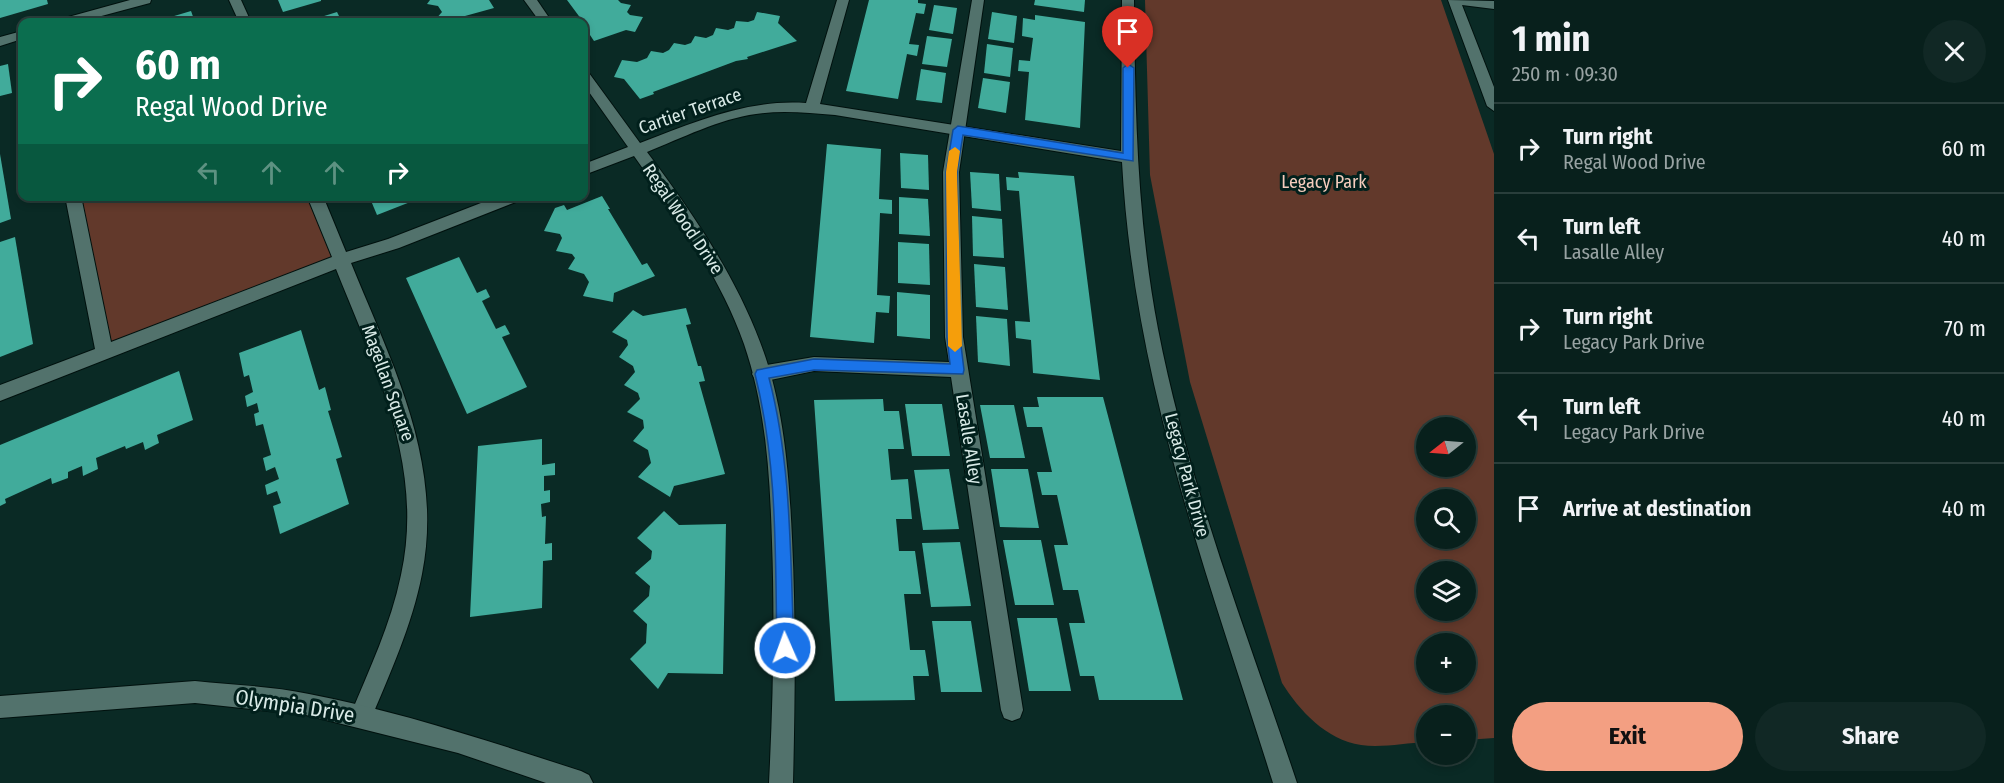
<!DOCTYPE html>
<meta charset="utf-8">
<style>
:root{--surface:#08201c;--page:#112825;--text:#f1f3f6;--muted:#98a3a3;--line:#293e3b;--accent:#f39f82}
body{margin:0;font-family:"Fira Sans Condensed",sans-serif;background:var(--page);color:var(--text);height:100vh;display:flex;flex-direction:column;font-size:22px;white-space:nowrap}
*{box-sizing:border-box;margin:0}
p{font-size:20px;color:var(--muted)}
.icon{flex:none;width:33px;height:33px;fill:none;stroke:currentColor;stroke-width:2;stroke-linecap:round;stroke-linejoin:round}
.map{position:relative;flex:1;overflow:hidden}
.panel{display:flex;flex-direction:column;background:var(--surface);width:510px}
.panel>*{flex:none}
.banner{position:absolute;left:18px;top:18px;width:570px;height:183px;border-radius:12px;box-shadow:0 3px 9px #0003,0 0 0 2px var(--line);background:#0b6e4f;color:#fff;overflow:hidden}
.needle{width:39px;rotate:253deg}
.controls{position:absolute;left:1416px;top:417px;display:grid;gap:12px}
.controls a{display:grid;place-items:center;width:60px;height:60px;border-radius:50%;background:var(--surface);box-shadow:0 3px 9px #0003,0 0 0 2px var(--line);font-size:30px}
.pin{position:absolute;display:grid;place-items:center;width:51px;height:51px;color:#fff;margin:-62px -26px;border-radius:50% 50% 50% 0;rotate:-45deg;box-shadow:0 0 6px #0007}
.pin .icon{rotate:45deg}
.me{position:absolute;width:66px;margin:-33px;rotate:358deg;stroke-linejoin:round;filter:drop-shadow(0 0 4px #0008)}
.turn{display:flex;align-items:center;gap:21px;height:126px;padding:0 18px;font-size:27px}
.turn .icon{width:78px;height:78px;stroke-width:2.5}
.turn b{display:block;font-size:42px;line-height:51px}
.lanes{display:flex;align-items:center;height:57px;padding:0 18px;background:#0003;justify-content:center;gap:30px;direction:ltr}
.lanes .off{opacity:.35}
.round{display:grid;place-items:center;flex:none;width:63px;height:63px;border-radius:32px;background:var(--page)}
.head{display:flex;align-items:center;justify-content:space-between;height:102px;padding:0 18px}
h1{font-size:36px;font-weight:700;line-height:45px}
.cta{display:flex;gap:12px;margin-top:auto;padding:12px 18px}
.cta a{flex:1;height:69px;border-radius:36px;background:var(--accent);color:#111;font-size:24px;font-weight:700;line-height:69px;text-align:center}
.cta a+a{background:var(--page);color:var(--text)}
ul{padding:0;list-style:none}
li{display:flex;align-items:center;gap:18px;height:90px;padding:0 18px;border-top:2px solid var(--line)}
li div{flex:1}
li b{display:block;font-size:22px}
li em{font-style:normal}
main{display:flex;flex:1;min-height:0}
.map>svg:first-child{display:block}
</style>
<main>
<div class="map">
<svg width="1494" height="783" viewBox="0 0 1494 783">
<rect width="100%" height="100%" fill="#0a2a25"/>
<!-- green -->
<g fill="#62392b" fill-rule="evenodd">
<path d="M1145,0H1441L1494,154V738L1466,740V716H1426V742C1406,743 1381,748 1361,745C1326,740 1299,710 1282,683L1190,382L1150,175ZM1426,428H1466V466H1426ZM1426,500H1466V538H1426ZM1426,572H1466V610H1426ZM1426,644H1466V682H1426Z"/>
<path d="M73,197H315L341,260L104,352Z"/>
</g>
<!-- building -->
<g fill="#41ab9b">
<path d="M0,0H47L48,4L0,18Z"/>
<path d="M278,0H321V1L283,12Z"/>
<path d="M430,0H489L494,8L465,16L460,22H449L435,20L442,12L438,6L427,4Z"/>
<path d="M567,0H618L621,3L631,5L627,12L630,15L643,17L635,32L626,30L594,41L588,32L590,31Z"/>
<path d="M869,0H918V3L926,4L924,14L916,13L909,44L919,45L917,56L907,54L898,99L846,91Z"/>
<path d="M1035,0H1085L1084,12L1034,5Z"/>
<path d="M934,5L957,8L953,34L929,30Z"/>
<path d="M191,11L195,22H154Z"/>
<path d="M337,12L342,22H305Z"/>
<path d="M757,12L780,16L778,23L797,41L747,57L748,59L736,61L653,92L654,94L640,99L624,79L614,77L622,60L637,62L647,58L651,51L663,53L669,50L674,43L685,45L691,43L695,36L706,38L713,35L716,28L728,30L734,28L736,21L748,22L754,20Z"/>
<path d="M992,12L1017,16L1014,43L988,39Z"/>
<path d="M1035,15L1085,22L1080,128L1025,120L1029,72L1018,71L1019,60L1030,61L1033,38L1022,36L1023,18L1035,20Z"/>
<path d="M927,36L952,39L947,67L922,64Z"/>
<path d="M987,44L1013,48L1010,77L984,73Z"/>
<path d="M8,64L12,93L0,96V66Z"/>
<path d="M921,69L946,73L942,103L916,100Z"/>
<path d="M983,78L1010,82L1006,113L978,108Z"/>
<path d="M827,144L881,149L879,199L892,200V214L880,213L877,295L890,296L889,313L876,312L874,343L810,337Z"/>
<path d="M900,153L928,155L929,190L901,188Z"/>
<path d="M0,154L11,219L0,223Z"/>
<path d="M970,172L999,174L1001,211L972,208Z"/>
<path d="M1018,172L1074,176L1100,380L1033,373L1031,340L1016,338L1015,321L1030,322L1019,191L1007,190L1006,177L1019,178Z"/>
<path d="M369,196H423V197L377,215Z"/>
<path d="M602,196L610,209H608L642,265L647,263L655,276L614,293L613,302L583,296L589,282L584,274L568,269L575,258L572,254L556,251L562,238L560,234L544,231L555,208L564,205L567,210Z"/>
<path d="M899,197L928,199L930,236L899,234Z"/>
<path d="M972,216L1002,219L1004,258L973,256Z"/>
<path d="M15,237L33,344L0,357V242Z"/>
<path d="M898,242L929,244L930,285L898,283Z"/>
<path d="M459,257L477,293L486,289L490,297L482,301L496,329L505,325L510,334L502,337L527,387L467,414L406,278Z"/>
<path d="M974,264L1005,267L1008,310L976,307Z"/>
<path d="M897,292L930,295V339L897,336Z"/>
<path d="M686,308L691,324L686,325L698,366H701L705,381L699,382L725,474L674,486L670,497L638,477L651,463L648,450L633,441L644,428L643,420L627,412L640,399L638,393L624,385L635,372L633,366L619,357L628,345L627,340L612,332L633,310L643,316Z"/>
<path d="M976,316L1007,319L1010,366L978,362Z"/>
<path d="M301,330L319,390L325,387L331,410L328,411L342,457L336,459L349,504L280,534L273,506L281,503L277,491L267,495L265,485L279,479L275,467L266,471L263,458L271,455L263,424L256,426L254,414L259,412L257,403L247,407L245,396L253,392L249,375L244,377L239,353Z"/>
<path d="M179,371L193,420L157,435L159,443L145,450L143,442L126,449L125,446L96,458L98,469L83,476L82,466L68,472V478L52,484L51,478L5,499L6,503L0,506V445Z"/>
<path d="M1037,397H1103L1183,700H1099L1094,676H1080L1069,623H1085L1078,590H1063L1054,545H1068L1057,495H1042L1037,472H1052L1042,427H1027L1023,407H1039Z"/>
<path d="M883,399L884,411H899L904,449H888L891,480L908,479L912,519H896L899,551H915L921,594H904L910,650H925L929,676H913L915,700L835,701L814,400Z"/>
<path d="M905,404H942L950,456H912Z"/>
<path d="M980,405H1014L1025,458H990Z"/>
<path d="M542,439V465L555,463V475L544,476V491L550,490V502L541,504L542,517L546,516L545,544L552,543V560L543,561L542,608L470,617L478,446Z"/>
<path d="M949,469L959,529L923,530L914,470Z"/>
<path d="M991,469H1028L1039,528L1000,527Z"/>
<path d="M664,511L679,525L726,524L723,674L668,673L658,689L630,659L646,643L647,624L633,611L649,596L650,586L635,573L651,559L652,551L637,538Z"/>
<path d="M1003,540H1041L1054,605H1015Z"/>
<path d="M960,542L971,606L931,607L922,543Z"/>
<path d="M1017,618H1057L1071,691H1029Z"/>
<path d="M932,621H971L982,692H941Z"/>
</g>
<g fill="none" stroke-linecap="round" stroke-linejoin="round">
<!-- lane casing -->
<g stroke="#00110e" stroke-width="2">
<path id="lane" d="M972,0H984L959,172L963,337L1023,710L1020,718L1012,721L1004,718L1001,710L951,377L814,371L761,382L755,379L752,374L755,369L761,366L814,357L949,362L945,337L943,172Z"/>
</g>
<!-- street casing -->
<g stroke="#00110e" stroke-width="2">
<g id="street">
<path d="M130,0H151L150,3L79,22H59L61,19Z"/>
<path d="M229,0H241L251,22H239Z"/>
<path d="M524,0H537L552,22H540Z"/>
<path d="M837,0H849L820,104L1121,151L1122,0H1134C1135,111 1137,219 1158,329C1188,484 1247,633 1297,783H1273C1208,575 1134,383 1122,162L835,115C809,113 782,110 756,114C719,119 682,138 647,152C691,211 734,273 760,342C784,404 789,473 792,538C796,620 795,701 793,783H769C773,703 775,622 772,542C770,476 766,408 744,344C720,276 676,215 634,156L584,175V164L628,147L584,85V72L589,73L640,143C695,122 746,99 806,103Z"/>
<path d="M1448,0L1494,1V9L1462,5L1494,87V111L1487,106Z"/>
<path d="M22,31V39L0,46V37Z"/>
<path d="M65,196H81L111,342L332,257L307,196H323L346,252L388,239L499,196H523L521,200L399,248L351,263C392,364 444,462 422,574C412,626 389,675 369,724L361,727L353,724L350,716C369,670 391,624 401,575C425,466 375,367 336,269L0,401V385L95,349Z"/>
</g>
</g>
<!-- secondary casing -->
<g stroke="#00110e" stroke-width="2">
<path id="secondary" d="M195,681C232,685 272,686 309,694C402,712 491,742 581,771L589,775L593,783H546L458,753L306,715L195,703L0,718V696Z"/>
</g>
<!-- lane -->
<use href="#lane" fill="#52726c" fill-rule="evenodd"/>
<!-- street -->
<use href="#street" fill="#52726c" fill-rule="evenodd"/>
<!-- secondary -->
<use href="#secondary" fill="#52726c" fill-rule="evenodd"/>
</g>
<!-- route -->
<path fill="#1a73e8" stroke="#114b97" stroke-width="1.5" d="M1128,64L1134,68L1133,161L963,135L957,172L960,337L964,370L963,374L814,370L769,378C792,466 790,557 794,648L791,653L785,656L780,653L777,648C775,554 778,466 755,374L757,370L814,359L950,364L947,337L946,172L953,130L958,126L1123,153V68Z"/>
<!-- slow -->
<path fill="#f59e0b" d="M955,147L960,151L957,172L962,346L955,352L948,346L946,172L949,151Z"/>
<g text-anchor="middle" stroke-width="6" stroke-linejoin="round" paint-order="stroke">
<!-- street labels -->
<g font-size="18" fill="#d9eae7" stroke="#01201c">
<text transform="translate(690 111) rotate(-19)" y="6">Cartier Terrace</text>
<text transform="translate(683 219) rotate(56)" y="6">Regal Wood Drive</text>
<text transform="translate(388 383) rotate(70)" y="6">Magellan Square</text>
<text transform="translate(969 439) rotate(81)" y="6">Lasalle Alley</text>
<text transform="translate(1187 475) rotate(75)" y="6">Legacy Park Drive</text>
</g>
<!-- park labels -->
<g font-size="18" fill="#f5ccbd" stroke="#01201c">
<text x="1324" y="188">Legacy Park</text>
</g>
<!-- near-street labels -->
<g font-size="21" fill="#d9eae7" stroke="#01201c">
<text transform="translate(295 706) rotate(9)" y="7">Olympia Drive</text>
</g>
</g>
</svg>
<div class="controls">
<a><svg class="needle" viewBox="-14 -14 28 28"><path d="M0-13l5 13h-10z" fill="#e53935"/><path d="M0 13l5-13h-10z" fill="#98a3a3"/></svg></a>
<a><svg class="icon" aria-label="search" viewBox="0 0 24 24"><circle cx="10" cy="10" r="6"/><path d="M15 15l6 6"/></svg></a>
<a><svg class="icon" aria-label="layers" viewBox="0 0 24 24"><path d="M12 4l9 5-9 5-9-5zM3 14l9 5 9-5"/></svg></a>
<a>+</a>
<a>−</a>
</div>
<div class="pin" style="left:1128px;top:68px;background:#d93025"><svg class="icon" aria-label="arrive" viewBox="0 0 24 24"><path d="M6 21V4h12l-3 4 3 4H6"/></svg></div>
<svg class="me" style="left:785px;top:648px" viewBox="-20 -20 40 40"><circle r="17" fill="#1a73e8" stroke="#fff" stroke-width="3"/><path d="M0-11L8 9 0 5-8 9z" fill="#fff"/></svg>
<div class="banner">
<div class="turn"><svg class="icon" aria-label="right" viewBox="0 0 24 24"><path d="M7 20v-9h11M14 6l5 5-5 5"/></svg><div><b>60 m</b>Regal Wood Drive</div></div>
<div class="lanes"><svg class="icon off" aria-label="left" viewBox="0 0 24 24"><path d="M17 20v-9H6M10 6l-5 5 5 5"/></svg><svg class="icon off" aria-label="ahead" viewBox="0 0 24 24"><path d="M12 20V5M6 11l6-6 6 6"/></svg><svg class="icon off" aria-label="ahead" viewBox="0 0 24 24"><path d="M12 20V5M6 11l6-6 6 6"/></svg><svg class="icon" aria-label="right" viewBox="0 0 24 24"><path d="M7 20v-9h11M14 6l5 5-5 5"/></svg></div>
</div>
</div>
<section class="panel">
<div class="head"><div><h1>1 min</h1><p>250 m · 09:30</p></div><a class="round"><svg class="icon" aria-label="close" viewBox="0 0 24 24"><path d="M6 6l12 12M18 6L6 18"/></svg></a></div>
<ul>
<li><svg class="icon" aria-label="right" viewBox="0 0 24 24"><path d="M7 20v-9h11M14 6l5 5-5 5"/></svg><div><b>Turn right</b><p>Regal Wood Drive</p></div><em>60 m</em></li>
<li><svg class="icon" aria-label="left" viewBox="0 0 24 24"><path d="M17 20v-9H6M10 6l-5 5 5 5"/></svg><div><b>Turn left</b><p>Lasalle Alley</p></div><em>40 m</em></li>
<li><svg class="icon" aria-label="right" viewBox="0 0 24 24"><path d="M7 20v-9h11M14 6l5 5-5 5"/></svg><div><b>Turn right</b><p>Legacy Park Drive</p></div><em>70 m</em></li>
<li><svg class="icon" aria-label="left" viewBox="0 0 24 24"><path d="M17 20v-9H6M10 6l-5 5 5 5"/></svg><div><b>Turn left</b><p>Legacy Park Drive</p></div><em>40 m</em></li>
<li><svg class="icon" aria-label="arrive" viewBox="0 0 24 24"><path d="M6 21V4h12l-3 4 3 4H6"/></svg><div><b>Arrive at destination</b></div><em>40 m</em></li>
</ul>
<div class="cta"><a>Exit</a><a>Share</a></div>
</section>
</main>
